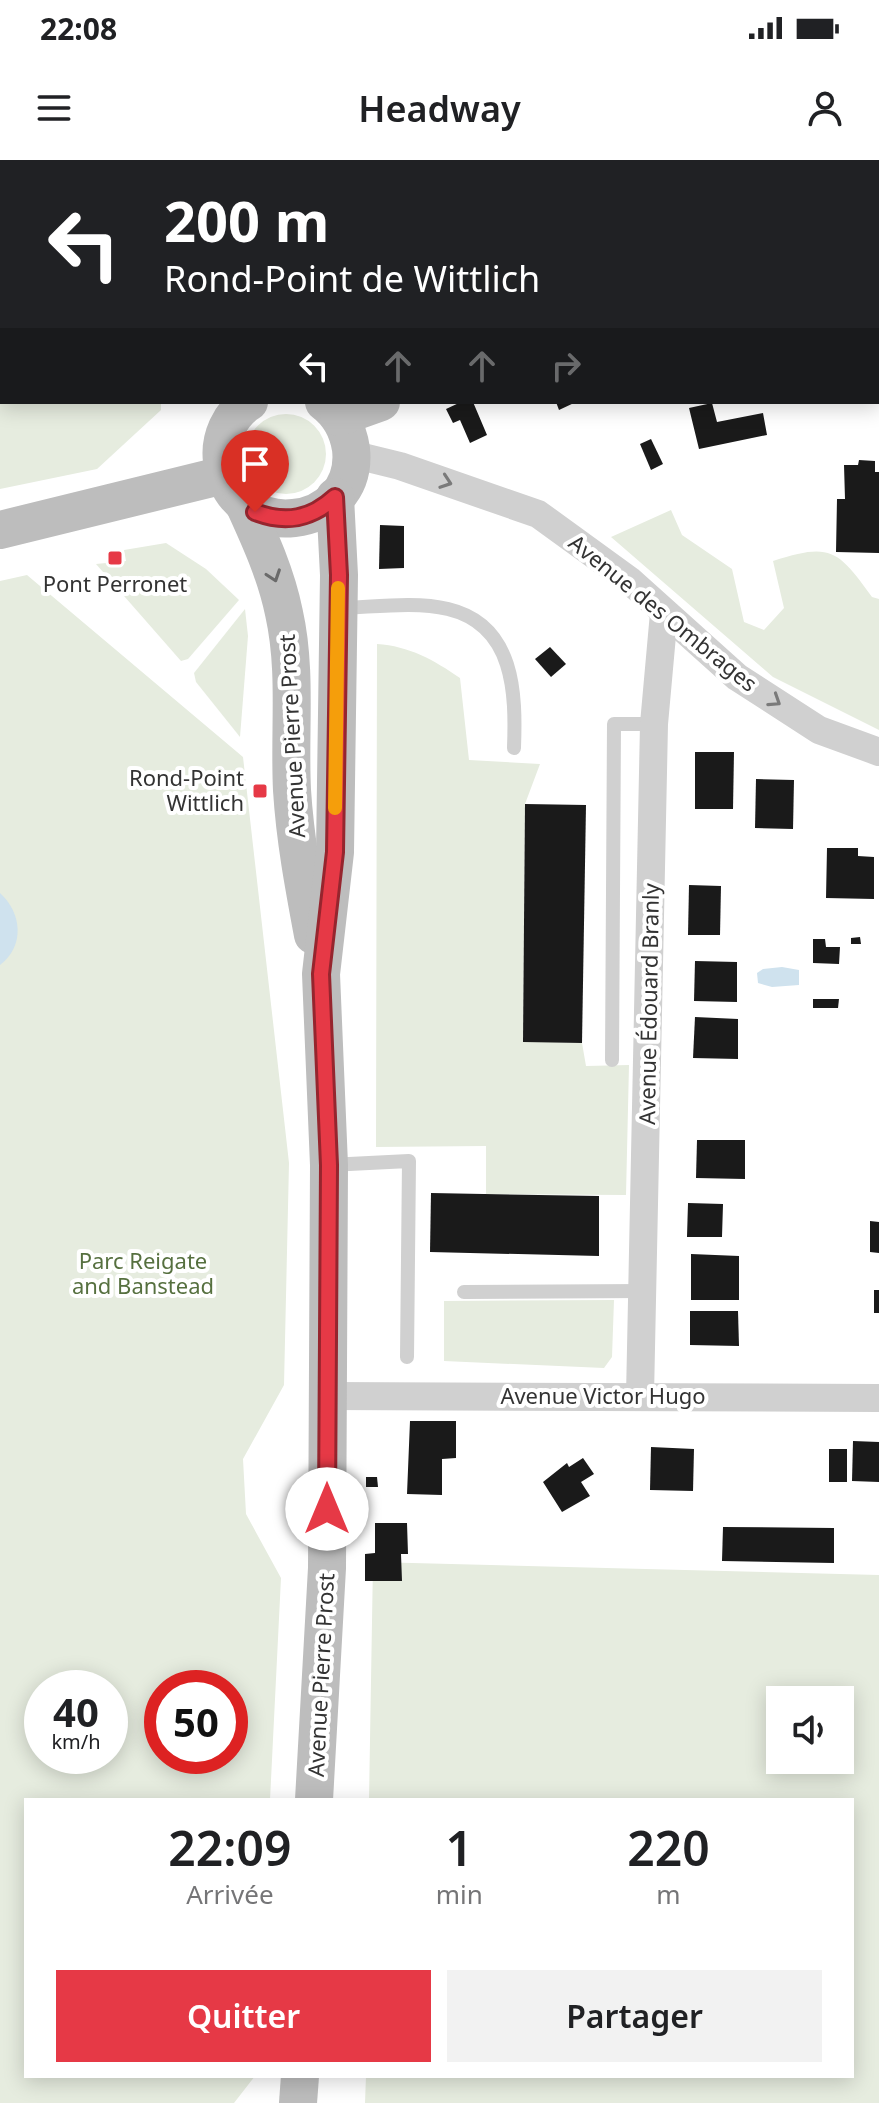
<!DOCTYPE html>
<html lang="fr">
<meta charset="utf-8">
<style>
:root{--surface:#fff;--page:#f2f2f2;--text:#202124;--muted:#757577;--accent:#e63946}
body{margin:0;font-family:"Noto Sans",sans-serif;background:var(--page);color:var(--text);height:100vh;display:flex;flex-direction:column;font-size:30px;white-space:nowrap}
*{box-sizing:border-box;margin:0}
p{font-size:26px;color:var(--muted)}
.icon{flex:none;width:44px;height:44px;fill:none;stroke:currentColor;stroke-width:2;stroke-linecap:round;stroke-linejoin:round}
.map{position:relative;flex:1;overflow:hidden}
.sheet{position:absolute;left:24px;top:1638px;width:830px;height:280px;display:flex;flex-direction:column;background:var(--surface);border-radius:0px;box-shadow:0 4px 20px #0003}
.sheet>*{flex:none}
.hud{position:absolute;left:0px;top:0px;width:880px;height:244px;box-shadow:0 4px 20px #0003;background:#202124;color:#fff;overflow:hidden}
.controls{position:absolute;left:766px;top:1526px;display:grid;gap:16px}
.controls a{display:grid;place-items:center;width:88px;height:88px;border-radius:0px;background:var(--surface);box-shadow:0 4px 20px #0003;font-size:40px}
.speed{position:absolute;left:24px;top:1510px;display:flex;gap:16px;font-size:40px;font-weight:700;text-align:center}
.speed>*{display:grid;place-content:center;width:104px;height:104px;border-radius:50%;background:var(--surface);box-shadow:0 4px 20px #0003;line-height:1}
.speed small{font-size:20px;font-weight:400}
.speed .limit{border:12px solid #d22;background:#fff;color:#111}
.pin{position:absolute;display:grid;place-items:center;width:68px;height:68px;color:#fff;margin:-82px -34px;border-radius:50% 50% 50% 0;rotate:-45deg;box-shadow:0 0 8px #0007}
.pin .icon{rotate:45deg}
.me{position:absolute;width:88px;margin:-44px;rotate:0deg;stroke-linejoin:round;filter:drop-shadow(0 0 6px #0008)}
.turn{display:flex;align-items:center;gap:28px;height:168px;padding:0 32px;font-size:36px}
.turn .icon{width:104px;height:104px;stroke-width:2.5}
.turn b{display:block;font-size:56px;line-height:68px}
.lanes{display:flex;align-items:center;height:76px;padding:0 32px;background:#0003;justify-content:center;gap:40px;direction:ltr}
.lanes .off{opacity:.35}
.eta{display:flex;justify-content:space-evenly;align-items:center;height:136px;text-align:center}
.eta b{font-size:48px;font-weight:600;line-height:56px}
.cta{display:flex;gap:16px;margin-top:auto;padding:16px 32px}
.cta a{flex:1;height:92px;border-radius:0px;background:var(--accent);color:#fff;font-size:32px;font-weight:600;line-height:92px;text-align:center}
.cta a+a{background:var(--page);color:var(--text)}
.status{display:flex;justify-content:space-between;align-items:center;height:56px;padding:0 40px;background:var(--surface);direction:ltr}
.status svg{height:22px;fill:currentColor}
header{display:flex;justify-content:space-between;align-items:center;height:104px;padding:0 32px;background:var(--surface);font-size:36px;font-weight:600}
.map>svg:first-child{display:block}
</style>
<div class="status"><b>22:08</b><svg viewBox="0 0 49 12"><path d="M0 12V9h3v3zM5 12V6h3v6zM10 12V3h3v9zM15 12V0h3v12zM26 1h20v11H26zM47 4h2v5h-2z"/></svg></div>
<header><svg class="icon" aria-label="menu" viewBox="0 0 24 24"><path d="M4 6h16M4 12h16M4 18h16"/></svg>Headway<svg class="icon" aria-label="person" viewBox="0 0 24 24"><circle cx="12" cy="8" r="4"/><path d="M4 21q1-7 8-7t8 7"/></svg></header>
<div class="map">
<svg width="879" height="1943" viewBox="0 0 879 1943">
<rect width="100%" height="100%" fill="#fff"/>
<!-- green -->
<g fill="#e6ecdf" fill-rule="evenodd">
<path d="M0,172L2,242H161V250L97,309L0,329Z"/>
<circle cx="286" cy="294" r="40"/>
<path d="M671,350L682,375L732,409L744,462L764,470L784,448L773,401C831,382 838,390 872,437L879,439V570L773,517L611,377Z"/>
<path d="M166,383L206,409L239,440L188,499L181,501L96,404L126,401L124,390Z"/>
<path d="M27,415L243,597L289,1003L284,1225L243,1299L246,1354L281,1418L270,1640H26V1916H255L234,1943H0V421ZM42,1528H110V1596H42ZM162,1528H230V1596H162Z"/>
<path d="M245,449L248,476L240,577L196,522L194,513Z"/>
<path d="M377,484C409,486 434,500 460,518L469,600L540,604L525,644L523,881L582,883L586,906L629,905L626,1035L486,1034V986L376,987Z"/>
<path d="M614,1140L612,1197L604,1208L444,1201V1141Z"/>
<path d="M373,1402L879,1415V1943H365L366,1916H852V1640H369ZM780,1540H840V1600H780Z"/>
</g>
<!-- water -->
<g fill="#cfe2ee">
<path d="M0,733C22,753 25,786 0,805Z"/>
<path d="M782,807L799,810V825L772,827L758,823L757,813L763,809Z"/>
</g>
<!-- building -->
<g fill="#1a1a1a">
<path d="M461,242H473L487,275L470,283L460,260L453,263L446,249Z"/>
<path d="M556,242H576L559,250Z"/>
<path d="M712,243L717,262L763,253L767,275L699,289L689,248Z"/>
<path d="M651,279L663,304L651,310L640,284Z"/>
<path d="M859,300L875,301V312H879V393L836,392L837,339H845L844,305H858Z"/>
<path d="M380,365L404,366V408L379,409Z"/>
<path d="M550,487L566,504L551,517L535,499Z"/>
<path d="M695,592H734L733,649H695Z"/>
<path d="M756,619L794,620L793,669L755,668Z"/>
<path d="M525,644L586,645L582,883L523,882Z"/>
<path d="M827,688H858V696L874,697V739L826,738Z"/>
<path d="M689,725L721,726L720,775H688Z"/>
<path d="M860,777L861,784H851V778Z"/>
<path d="M813,779H825L826,787H840L839,804L813,803Z"/>
<path d="M695,801L737,802V842L694,841Z"/>
<path d="M813,839H839L838,848H813Z"/>
<path d="M695,857L738,859V899L693,898Z"/>
<path d="M697,980H745V1019L696,1018Z"/>
<path d="M431,1033L599,1036V1096L430,1092Z"/>
<path d="M688,1043L723,1044L722,1077H687Z"/>
<path d="M870,1061L879,1062V1093L870,1092Z"/>
<path d="M691,1094L739,1096V1140H691Z"/>
<rect x="874" y="1130" width="5" height="23"/>
<path d="M690,1151H738L739,1186L690,1185Z"/>
<path d="M410,1261H456V1298L442,1299V1335L407,1334Z"/>
<path d="M853,1281L879,1282V1322L852,1321Z"/>
<path d="M651,1287L694,1289L693,1331L650,1330Z"/>
<rect x="829" y="1289" width="18" height="33"/>
<path d="M583,1298L594,1314L581,1322L590,1336L562,1352L543,1322L567,1303L569,1307Z"/>
<path d="M366,1317H377L378,1327H366Z"/>
<path d="M375,1363H407L408,1394H401L402,1421H365V1394L375,1393Z"/>
<path d="M723,1367L834,1368V1403L722,1401Z"/>
</g>
<g fill="none" stroke-linecap="round" stroke-linejoin="round">
<!-- lane -->
<g stroke="#d0d0d0" stroke-width="14">
<path d="M342,448C374,447 416,441 448,449C515,465 516,534 514,588"/>
<path d="M612,900L614,564H654"/>
<path d="M329,1005L409,1001L407,1197"/>
<path d="M464,1132L644,1131"/>
</g>
<!-- street -->
<g stroke="#d0d0d0" stroke-width="28">
<path d="M626,0L628,2"/>
<path d="M758,2L759,0"/>
<path d="M351,294L400,306L538,354L629,420L737,517L819,570L879,592"/>
<path d="M327,1236L879,1238"/>
<path d="M640,1236L654,564L664,453"/>
</g>
<!-- secondary -->
<g stroke="#bdbdbd" stroke-width="38">
<path d="M239,0L240,2"/>
<path d="M278,0V2"/>
<path d="M878,40L879,39"/>
<path d="M249,242C230,254 219,278 222,301C233,387 360,371 351,289C348,269 340,254 324,242"/>
<path d="M339,257L381,242"/>
<path d="M244,344C260,379 276,414 284,453C297,511 289,571 292,630C295,679 304,727 313,775"/>
<path d="M0,370L224,315"/>
<path d="M314,1640L327,1408L329,1005L321,814L335,692L339,415L335,337"/>
<path d="M298,1943L300,1916"/>
</g>
</g>
<!-- one-way arrows -->
<defs><path id="oneway-chevron" d="M-2-3.5L2.5 0L-2 3.5" fill="none" stroke-width="1.6" stroke-linecap="round" stroke-linejoin="round" transform="scale(2)"/></defs>
<g stroke="#7a7a7a">
<use href="#oneway-chevron" transform="translate(446 322) rotate(19)"/>
<use href="#oneway-chevron" transform="translate(775 541) rotate(33)"/>
</g>
<use stroke="#6a6a6a" href="#oneway-chevron" transform="translate(274 416) rotate(71)"/>
<g fill="none" stroke-linecap="round" stroke-linejoin="round">
<!-- route casing -->
<g stroke="#96252e" stroke-width="20">
<path id="route" d="M255,352C286,364 311,359 335,337L339,415L335,692L321,814L329,1005L327,1349"/>
</g>
<!-- route -->
<use href="#route" stroke="#e63946" stroke-width="14"/>
<!-- slow -->
<path stroke="#f59e0b" stroke-width="14" d="M335,648L338,428"/>
</g>
<!-- markers -->
<g fill="#e63946" stroke="#fff" stroke-width="3">
<rect x="107" y="390" width="16" height="16" rx="4"/>
<rect x="252" y="623" width="16" height="16" rx="4"/>
</g>
<g text-anchor="middle" stroke-width="8" stroke-linejoin="round" paint-order="stroke">
<!-- poi labels -->
<g font-size="22" fill="#333" stroke="#fff">
<text x="115" y="432">Pont Perronet</text>
<text x="244" y="626" text-anchor="end">Rond-Point<tspan x="244" dy="25">Wittlich</tspan></text>
</g>
<!-- street labels -->
<g font-size="22" fill="#333" stroke="#fff">
<text transform="translate(663 453) rotate(39)" y="8">Avenue des Ombrages</text>
<text transform="translate(292 576) rotate(-93)" y="8">Avenue Pierre Prost</text>
<text transform="translate(649 844) rotate(-89)" y="8">Avenue Édouard Branly</text>
<text x="603" y="1244">Avenue Victor Hugo</text>
<text transform="translate(321 1515) rotate(-87)" y="8">Avenue Pierre Prost</text>
</g>
<!-- park labels -->
<g font-size="22" fill="#56703f" stroke="#fff">
<text x="143" y="1109">Parc Reigate<tspan x="143" dy="25">and Banstead</tspan></text>
</g>
</g>
</svg>
<div class="controls">
<a><svg class="icon" aria-label="sound" viewBox="0 0 24 24"><path d="M4 9h4l5-4v14l-5-4H4zM17 9q2 3 0 6"/></svg></a>
</div>
<div class="speed"><div>40<small>km/h</small></div><div class="limit">50</div></div>
<div class="pin" style="left:255px;top:352px;background:#d93025"><svg class="icon" aria-label="arrive" viewBox="0 0 24 24"><path d="M6 21V4h12l-3 4 3 4H6"/></svg></div>
<svg class="me" style="left:327px;top:1349px" viewBox="-20 -20 40 40"><circle r="19" fill="#fff"/><path d="M0-13L10 11 0 6-10 11z" fill="#e63946"/></svg>
<div class="hud">
<div class="turn"><svg class="icon" aria-label="left" viewBox="0 0 24 24"><path d="M17 20v-9H6M10 6l-5 5 5 5"/></svg><div><b>200 m</b>Rond-Point de Wittlich</div></div>
<div class="lanes"><svg class="icon" aria-label="left" viewBox="0 0 24 24"><path d="M17 20v-9H6M10 6l-5 5 5 5"/></svg><svg class="icon off" aria-label="ahead" viewBox="0 0 24 24"><path d="M12 20V5M6 11l6-6 6 6"/></svg><svg class="icon off" aria-label="ahead" viewBox="0 0 24 24"><path d="M12 20V5M6 11l6-6 6 6"/></svg><svg class="icon off" aria-label="right" viewBox="0 0 24 24"><path d="M7 20v-9h11M14 6l5 5-5 5"/></svg></div>
</div>
<section class="sheet">
<div class="eta">
<div><b>22:09</b><p>Arrivée</p></div>
<div><b>1</b><p>min</p></div>
<div><b>220</b><p>m</p></div>
</div>
<div class="cta"><a>Quitter</a><a>Partager</a></div>
</section>
</div>
